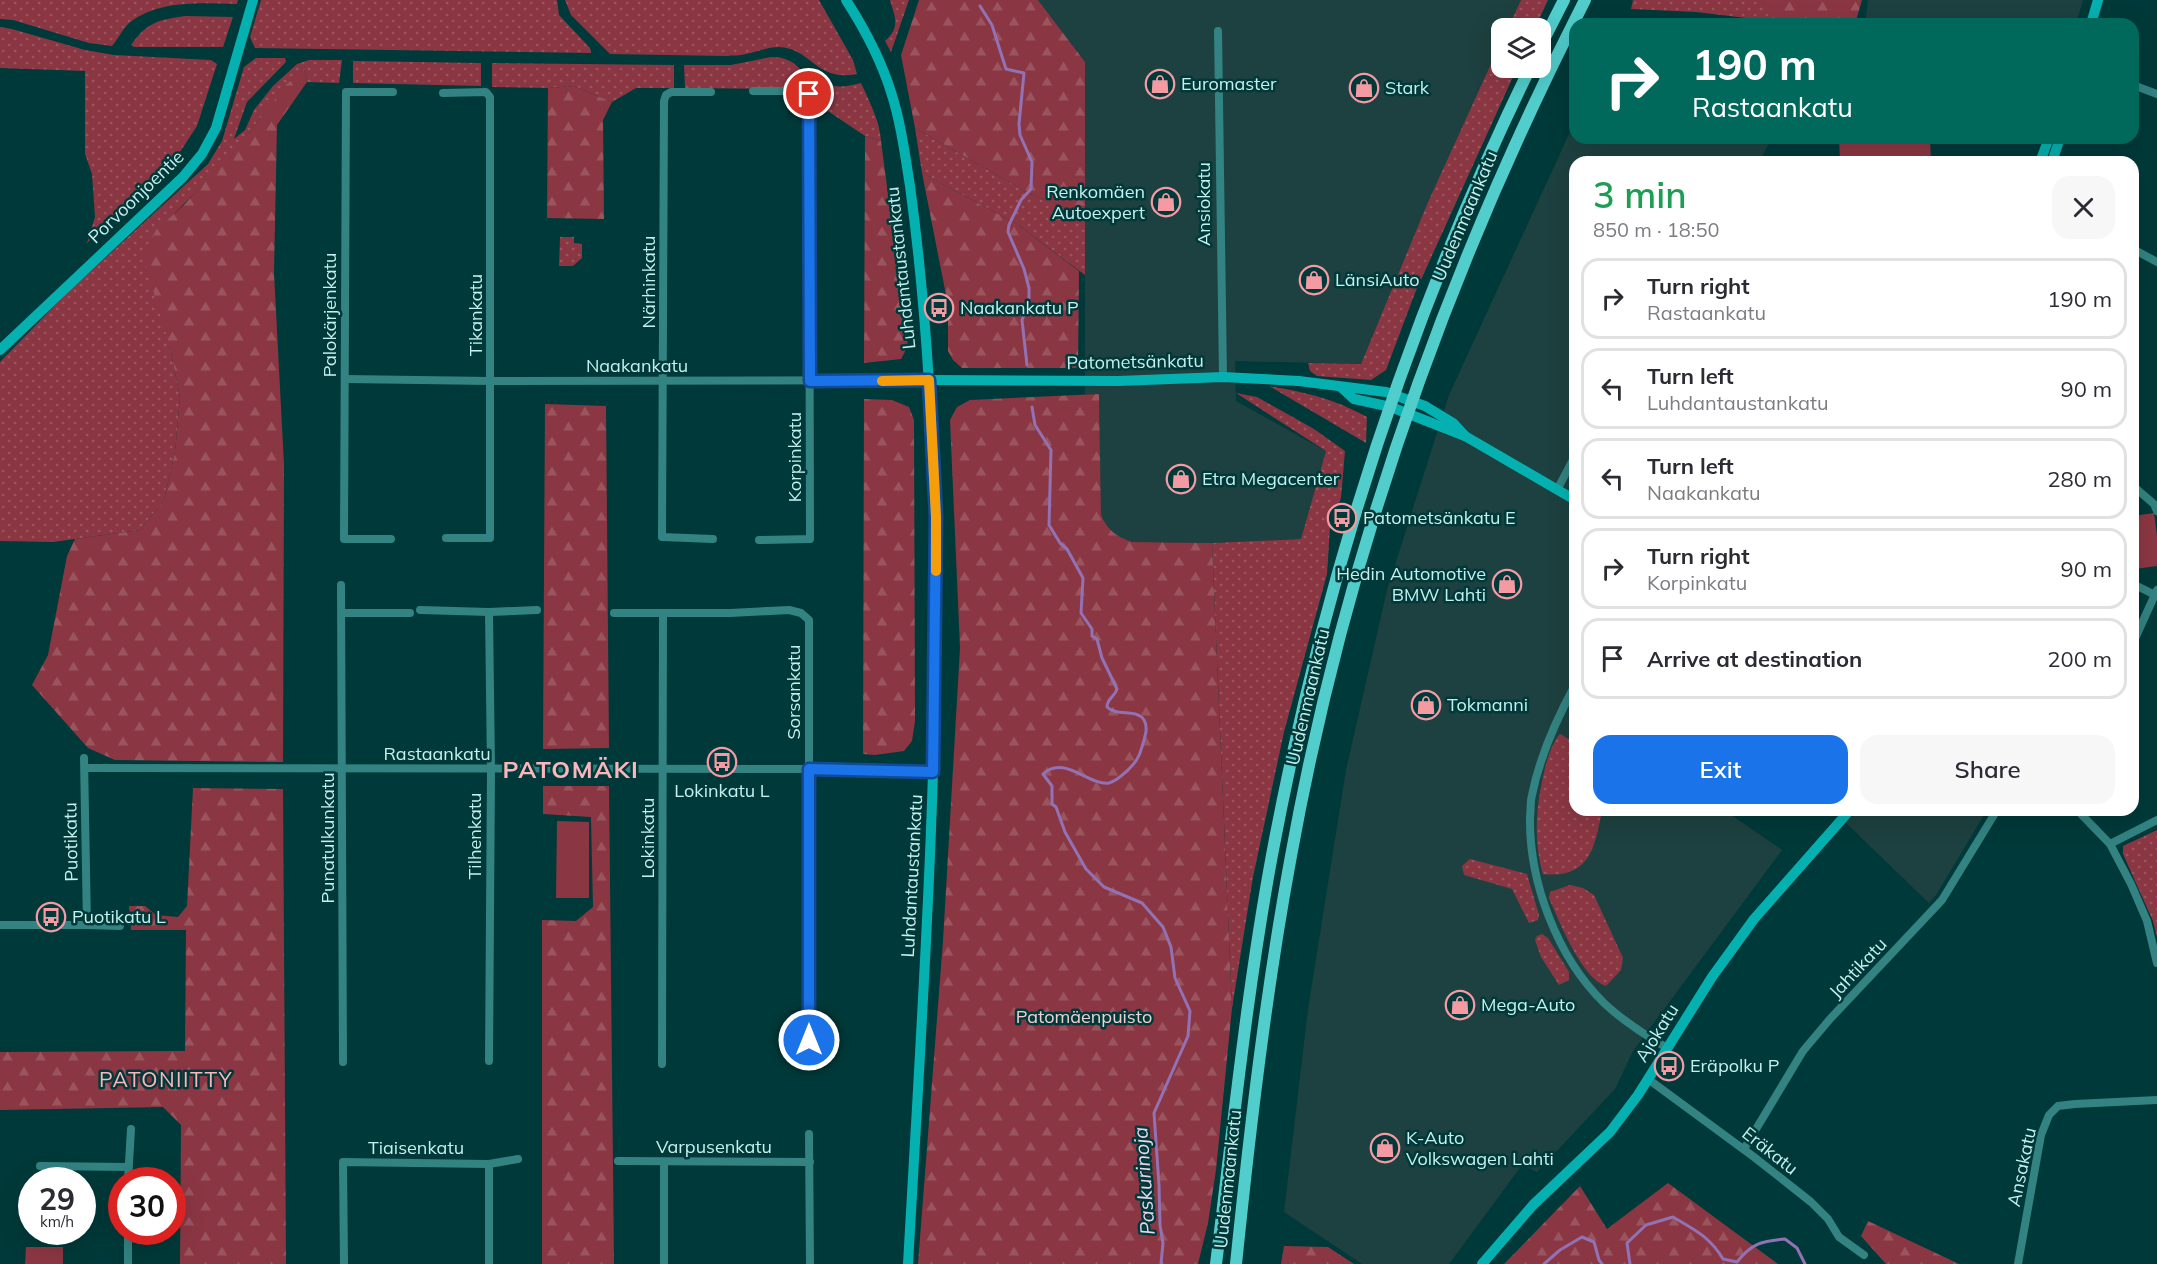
<!DOCTYPE html>
<meta charset="utf-8">
<style>
:root{--surface:#fff;--page:#f7f7f7;--text:#2b2b33;--muted:#7c7c81;--line:#e1e1e2;--accent:#1a73e8}
body{margin:0;font-family:Mulish,sans-serif;background:var(--page);color:var(--text);height:100vh;display:flex;flex-direction:column;font-size:22px;white-space:nowrap}
*{box-sizing:border-box;margin:0}
p{font-size:20px;color:var(--muted)}
.icon{flex:none;width:33px;height:33px;fill:none;stroke:currentColor;stroke-width:2;stroke-linecap:round;stroke-linejoin:round}
.map{position:relative;flex:1;overflow:hidden}
.drawer{position:absolute;left:1569px;top:156px;width:570px;height:660px;display:flex;flex-direction:column;background:var(--surface);border-radius:18px;box-shadow:0 6px 24px #0002}
.drawer>*{flex:none}
.banner{position:absolute;left:1569px;top:18px;width:570px;height:126px;border-radius:18px;box-shadow:0 6px 24px #0002;background:#00695c;color:#fff;overflow:hidden}
.fabs{position:absolute;left:1491px;top:18px;display:grid;gap:12px}
.fabs a{display:grid;place-items:center;width:60px;height:60px;border-radius:12px;background:var(--surface);box-shadow:0 6px 24px #0002;font-size:30px}
.speed{position:absolute;left:18px;top:1167px;display:flex;gap:12px;font-size:30px;font-weight:700;text-align:center}
.speed>*{display:grid;place-content:center;width:78px;height:78px;border-radius:50%;background:var(--surface);box-shadow:0 6px 24px #0002;line-height:1}
.speed small{font-size:15px;font-weight:400}
.speed .limit{border:9px solid #d22;background:#fff;color:#111}
.pin{position:absolute;display:grid;place-items:center;width:51px;height:51px;color:#fff;margin:-26px;border:3px solid #fff;border-radius:50%;box-shadow:0 2px 6px #0007}
.me{position:absolute;width:66px;margin:-33px;rotate:0deg;stroke-linejoin:round;filter:drop-shadow(0 0 4px #0008)}
.turn{display:flex;align-items:center;gap:21px;height:126px;padding:0 24px;font-size:27px}
.turn .icon{width:78px;height:78px;stroke-width:2.5}
.turn b{display:block;font-size:42px;line-height:51px}
.round{display:grid;place-items:center;flex:none;width:63px;height:63px;border-radius:18px;background:var(--page)}
.head{display:flex;align-items:center;justify-content:space-between;height:102px;padding:0 24px}
h1{font-size:36px;font-weight:600;line-height:45px;color:#1e9e55}
.cta{display:flex;gap:12px;margin-top:auto;padding:12px 24px}
.cta a{flex:1;height:69px;border-radius:18px;background:var(--accent);color:#fff;font-size:24px;font-weight:600;line-height:69px;text-align:center}
.cta a+a{background:var(--page);color:var(--text)}
ul{padding:0;list-style:none}
li{display:flex;align-items:center;gap:18px;height:81px;margin:0 12px 9px;padding:0 12px;border:3px solid var(--line);border-radius:18px}
li div{flex:1}
li b{display:block;font-size:22px}
li em{font-style:normal}
.map>svg:first-child{display:block}
</style>
<div class="map">
<svg width="2157" height="1264" viewBox="0 0 2157 1264">
<defs>
<pattern id="grass-dots" width="8" height="8" patternUnits="userSpaceOnUse" patternTransform="scale(1.5)"><rect width="8" height="8" fill="#8b3743"/><path d="M2 2h.1M6 6h.1" fill="none" stroke="#9a545e" stroke-width="1.8" stroke-linecap="round"/></pattern>
<pattern id="forest-firs" width="22" height="20" patternUnits="userSpaceOnUse" patternTransform="scale(1.5)"><rect width="22" height="20" fill="#8b3743"/><path d="M5 1l3.5 6h-7zM16 11l3.5 6h-7z" fill="#9a545e"/></pattern>
</defs>
<rect width="100%" height="100%" fill="#003939"/>
<!-- built -->
<g fill="#1d4140">
<path d="M1038,0H1521L1508,28H1502L1501,42L1428,202L1361,364L1235,361L1236,401L1326,451L1301,539L1212,543L1132,542L1121,539L1105,526L1101,515L1099,394H1085V62Z"/>
<path d="M1868,0H2083L2076,24H1865Z"/>
<path d="M1575,121V138H1772L1759,162H1575V810H1724L1782,850L1633,1051L1615,1089L1537,1172L1522,1165L1449,1264H1362L1284,1212L1308,1009L1346,770L1387,590L1449,395Z"/>
<path d="M1860,810H1987L1936,895L1929,903L1845,822Z"/>
</g>
<!-- grass -->
<g fill="url(#grass-dots)">
<path d="M0,0H238L237,4C199,3 159,0 129,23C122,30 118,39 112,46L89,43L13,20L0,19Z"/>
<path d="M261,0H557L559,15L590,48L591,53L255,48L250,37Z"/>
<path d="M565,0H819L853,60L857,74C815,82 813,49 779,47C767,47 757,52 746,54C740,56 733,55 727,56L610,54L571,15Z"/>
<path d="M890,0H909L891,52L885,41C901,27 895,18 890,0Z"/>
<path d="M1521,0H1548L1535,28H1508Z"/>
<path d="M1633,0H1763L1771,21L1696,12L1631,9Z"/>
<path d="M185,16L233,17L223,47H134L131,45C147,22 158,20 185,16Z"/>
<path d="M0,27L12,29L85,50L114,55L211,60L217,64L197,126L180,152L87,243L95,217L92,174L85,154V71L0,68Z"/>
<path d="M1501,42L1502,68H1517L1415,293L1386,370L1371,380L1317,376L1310,371L1308,363L1361,364L1428,202Z"/>
<path d="M771,57C783,57 792,60 800,69L797,76L799,89L685,88L684,65H731Z"/>
<path d="M256,58H285L286,62L247,102L234,139L245,130L254,110L273,86L297,64L309,60H342L339,83L307,82L304,69C285,86 271,105 255,125C224,162 192,198 156,231L170,348L180,397L175,452L164,500L140,530L53,542L0,541V362L68,292L208,164L222,141L244,67Z"/>
<path d="M353,61L481,63V86L353,83Z"/>
<path d="M492,63L674,65V88H636L612,102L574,86L548,88L492,87Z"/>
<path d="M811,73C831,88 837,89 861,83C869,101 880,121 881,141L865,136L816,103L815,93L808,83Z"/>
<path d="M915,128L1030,194L1085,215V275L1017,224L922,173Z"/>
<path d="M560,237H574V243L582,244V258L573,266H559Z"/>
<path d="M1269,386C1305,392 1335,399 1367,417L1366,443Z"/>
<path d="M1236,393L1257,397L1314,429L1345,451L1341,498L1330,527L1327,574L1284,732L1253,877L1232,1008L1212,543L1301,539L1326,451Z"/>
<path d="M1560,734L1575,743V810H1602C1595,847 1590,879 1543,874C1538,858 1536,835 1537,819C1538,798 1546,748 1560,734Z"/>
<path d="M2157,830V937L2153,921L2123,854V846Z"/>
<path d="M1470,859L1527,874L1539,915L1538,920L1529,923L1512,889L1464,875L1462,866Z"/>
<path d="M1570,885L1583,888L1594,895L1623,958L1621,970L1606,986C1582,979 1559,921 1549,898L1550,892Z"/>
<path d="M1542,934L1548,938L1569,972V980L1559,985L1541,957L1535,940L1537,936Z"/>
</g>
<!-- forest -->
<g fill="url(#forest-firs)">
<path d="M919,0H1038L1085,62V215L1030,194L915,128L901,55Z"/>
<path d="M1763,0H1862L1855,24H1771Z"/>
<path d="M304,69L307,82L277,125L274,273L284,465L283,762L115,760L88,748L32,685L48,655L67,556L75,539L140,530L164,500L175,452L180,397L170,348L143,256L156,230L184,205L255,125L286,85Z"/>
<path d="M574,86L612,102L603,120L604,219L547,218L548,88Z"/>
<path d="M865,136L881,141L908,346L901,359L864,363Z"/>
<path d="M922,173L1017,224L1079,271L1078,368H962L953,360L948,351V305Z"/>
<path d="M1099,394L1101,515C1107,530 1117,537 1132,542L1212,543L1232,1008L1216,1170L1208,1223L1198,1264H918L943,941L960,648L950,420L957,407L970,400Z"/>
<path d="M864,399L892,400L909,407L914,420L915,721L912,741L904,751L875,755L863,754Z"/>
<path d="M545,404L606,406L609,748L543,749Z"/>
<path d="M543,786H609L614,1264H542V920L576,921L593,907L591,817L543,814Z"/>
<path d="M193,788L283,789L286,1264H180L181,1125L163,1107L0,1110V1052L185,1051L186,930H131L129,906H145L156,915L178,917L187,906Z"/>
<path d="M1668,1183L1778,1264H1504L1580,1186L1607,1229Z"/>
<path d="M1868,1221L1959,1264H1886L1861,1236Z"/>
<path d="M1284,1246L1328,1247L1354,1264H1281Z"/>
</g>
<!-- pitch -->
<g fill="#8b3743">
<path d="M1839,138H1930L1931,162H1840Z"/>
<path d="M2154,513L2157,536V566L2135,569L2133,516Z"/>
<path d="M557,821L589,822V898H556Z"/>
<path d="M26,1247H63V1264H25Z"/>
</g>
<g fill="none" stroke-linecap="round" stroke-linejoin="round">
<!-- stream -->
<g stroke="#9272b4" stroke-width="3">
<path d="M980,6L992,25L1006,69L1024,73L1019,124L1020,135L1032,162L1031,189L1021,200L1009,225L1008,232L1024,269L1029,288V303L1022,320L1027,365"/>
<path d="M1032,407L1035,425L1051,450L1049,525L1060,543L1067,549L1083,578L1081,613L1092,629V636L1097,639L1102,658L1117,689C1115,697 1107,698 1107,707C1117,717 1136,708 1144,720C1149,728 1144,739 1142,747C1139,758 1135,763 1128,770C1122,775 1117,781 1109,783C1089,786 1064,754 1043,774L1052,786V804L1056,807L1065,832L1086,869L1104,887L1142,903L1163,927L1171,947L1175,978L1190,1011L1188,1036L1154,1113L1159,1185L1160,1225L1163,1243L1161,1264"/>
<path d="M1544,1264L1560,1250L1582,1237L1594,1242L1599,1260L1602,1264"/>
<path d="M1630,1264L1627,1243L1646,1225L1673,1217C1695,1230 1710,1237 1723,1259L1737,1262C1752,1243 1762,1241 1785,1239L1797,1248L1805,1264"/>
</g>
<!-- street -->
<g stroke="#328382" stroke-width="8">
<path d="M1218,31L1223,377"/>
<path d="M2133,85L2157,94"/>
<path d="M753,91H800L809,94L810,539L759,540"/>
<path d="M711,92H671L666,95L664,101L662,537L713,539"/>
<path d="M443,93L486,92L490,97V538H446"/>
<path d="M2133,249L2157,262"/>
<path d="M346,379L490,381L929,380"/>
<path d="M2133,486L2154,504L2157,511"/>
<path d="M1557,490L1575,456"/>
<path d="M391,539H344L346,92H393"/>
<path d="M2133,584L2157,596"/>
<path d="M341,585L343,1062"/>
<path d="M420,610L489,612L537,610"/>
<path d="M343,613H410"/>
<path d="M614,613H730L789,610L801,613L809,620V1064"/>
<path d="M2133,643L2157,590"/>
<path d="M1575,685C1556,720 1540,755 1532,795C1530,802 1531,810 1530,817C1529,882 1557,957 1604,1003C1623,1021 1645,1035 1667,1048"/>
<path d="M85,768L837,769L933,772"/>
<path d="M2077,810L2110,844L2131,884L2147,921L2157,963"/>
<path d="M2110,844L2157,820"/>
<path d="M0,925H87L84,758"/>
<path d="M87,925L120,926"/>
<path d="M489,1061L491,769L489,612"/>
<path d="M662,1064L663,613"/>
<path d="M1648,1079L1754,1157L1811,1202L1828,1219L1839,1237L1864,1255"/>
<path d="M809,1134L810,1264"/>
<path d="M1744,1149L1803,1051L1830,1019L1942,900L1997,810"/>
<path d="M618,1161L810,1162"/>
<path d="M664,1163V1264"/>
<path d="M40,1166L128,1167"/>
<path d="M128,1180L131,1129"/>
<path d="M128,1232V1264"/>
<path d="M344,1264L343,1162L489,1164L518,1159"/>
<path d="M489,1264V1164"/>
<path d="M2018,1264L2041,1135L2049,1115L2058,1106L2075,1104L2157,1100"/>
</g>
<!-- secondary -->
<g stroke="#05b1b0" stroke-width="10">
<path d="M846,0C864,28 881,60 891,92C901,123 905,155 910,186C919,252 925,318 929,384C932,429 935,474 936,519C939,768 922,1016 908,1264"/>
<path d="M2091,24L2098,0"/>
<path d="M2040,162L2049,138"/>
<path d="M2052,162L2060,138"/>
<path d="M0,350L183,177L202,154L216,128L253,0"/>
<path d="M929,380L1118,381L1223,377L1299,381L1386,392L1425,406L1453,423L1465,436"/>
<path d="M1341,387L1354,399L1391,407L1465,436L1575,500"/>
<path d="M1482,1264L1533,1205L1610,1132L1638,1095L1712,977L1754,919L1850,810"/>
</g>
<!-- primary -->
<g stroke="#51cecc" stroke-width="12">
<path d="M1540,47L1564,0"/>
<path d="M1216,1264C1233,1128 1247,990 1272,855C1323,583 1409,316 1530,68"/>
<path d="M1236,1264C1250,1128 1266,991 1291,856C1345,558 1447,270 1585,0"/>
</g>
</g>
<g fill="none" stroke-linecap="round" stroke-linejoin="round">
<!-- route casing -->
<g stroke="#114b97" stroke-width="15">
<path id="route" d="M809,94L810,381L929,380L936,517L933,772L809,769V1040"/>
</g>
<!-- route -->
<use href="#route" stroke="#1a73e8" stroke-width="10"/>
<!-- slow -->
<path stroke="#f59e0b" stroke-width="10" d="M882,381L929,380L936,517V571"/>
</g>
<!-- icons -->
<defs>
<g id="shop-ring" transform="scale(1.5)"><circle r="9.5" fill="#003939" stroke="#f49aa3" stroke-width="1.5"/><path d="M-5-2.5h2.3a2.7 3.5 0 0 1 5.4 0H5L5.5 6h-11ZM-1.5-2.5h3a1.5 2.3 0 0 0-3 0Z" fill="#f49aa3"/></g>
<g id="bus-ring" transform="scale(1.5)"><circle r="9.5" fill="#003939" stroke="#f49aa3" stroke-width="1.5"/><path d="M-5-6H5V4H4V6H2V4H-2V6H-4V4H-5ZM-3.5-4V0h7V-4ZM-3.5 1.2v1.5H-2V1.2ZM2 1.2v1.5H3.5V1.2Z" fill="#f49aa3"/></g>
</defs>
<g fill-rule="evenodd">
<use href="#shop-ring" x="1160" y="84"/>
<use href="#shop-ring" x="1364" y="88"/>
<use href="#shop-ring" x="1166" y="202"/>
<use href="#shop-ring" x="1314" y="280"/>
<use href="#bus-ring" x="939" y="308"/>
<use href="#shop-ring" x="1181" y="479"/>
<use href="#bus-ring" x="1342" y="518"/>
<use href="#shop-ring" x="1507" y="584"/>
<use href="#shop-ring" x="1426" y="705"/>
<use href="#bus-ring" x="722" y="762"/>
<use href="#bus-ring" x="51" y="917"/>
<use href="#shop-ring" x="1460" y="1005"/>
<use href="#bus-ring" x="1669" y="1066"/>
<use href="#shop-ring" x="1385" y="1148"/>
</g>
<g text-anchor="middle" stroke-width="5" stroke-linejoin="round" paint-order="stroke">
<!-- poi labels -->
<g font-size="18" fill="#c4f0ee" stroke="#003939" text-anchor="start">
<text x="1181" y="90">Euromaster</text>
<text x="1385" y="94">Stark</text>
<text x="1145" y="198" text-anchor="end">Renkomäen<tspan x="1145" dy="21">Autoexpert</tspan></text>
<text x="1335" y="286">LänsiAuto</text>
<text x="960" y="314">Naakankatu P</text>
<text x="1202" y="485">Etra Megacenter</text>
<text x="1363" y="524">Patometsänkatu E</text>
<text x="1486" y="580" text-anchor="end">Hedin Automotive<tspan x="1486" dy="21">BMW Lahti</tspan></text>
<text x="1447" y="711">Tokmanni</text>
<text x="722" y="797" text-anchor="middle">Lokinkatu L</text>
<text x="72" y="923">Puotikatu L</text>
<text x="1481" y="1011">Mega-Auto</text>
<text x="1690" y="1072">Eräpolku P</text>
<text x="1406" y="1144">K-Auto<tspan x="1406" dy="21">Volkswagen Lahti</tspan></text>
</g>
<!-- street labels -->
<g font-size="18" fill="#c4f0ee" stroke="#003939">
<text transform="translate(136 197) rotate(-44)" y="6">Porvoonjoentie</text>
<text transform="translate(1204 204) rotate(-90)" y="6">Ansiokatu</text>
<text transform="translate(1465 216) rotate(-67)" y="6">Uudenmaankatu</text>
<text transform="translate(901 268) rotate(-96)" y="6">Luhdantaustankatu</text>
<text transform="translate(649 282) rotate(-90)" y="6">Närhinkatu</text>
<text transform="translate(330 315) rotate(-90)" y="6">Palokärjenkatu</text>
<text transform="translate(476 315) rotate(-90)" y="6">Tikankatu</text>
<text transform="translate(1135 362) rotate(-1)" y="6">Patometsänkatu</text>
<text x="637" y="372">Naakankatu</text>
<text transform="translate(795 457) rotate(-90)" y="6">Korpinkatu</text>
<text transform="translate(794 692) rotate(-90)" y="6">Sorsankatu</text>
<text transform="translate(1308 697) rotate(-77)" y="6">Uudenmaankatu</text>
<text x="437" y="760">Rastaankatu</text>
<text transform="translate(475 836) rotate(-90)" y="6">Tilhenkatu</text>
<text transform="translate(328 838) rotate(-90)" y="6">Punatulkunkatu</text>
<text transform="translate(648 838) rotate(-90)" y="6">Lokinkatu</text>
<text transform="translate(71 842) rotate(-91)" y="6">Puotikatu</text>
<text transform="translate(912 876) rotate(-87)" y="6">Luhdantaustankatu</text>
<text transform="translate(1858 968) rotate(-47)" y="6">Jahtikatu</text>
<text transform="translate(1657 1033) rotate(-58)" y="6">Ajokatu</text>
<text x="714" y="1153">Varpusenkatu</text>
<text x="416" y="1154">Tiaisenkatu</text>
<text transform="translate(1770 1151) rotate(38)" y="6">Eräkatu</text>
<text transform="translate(2022 1167) rotate(-78)" y="6">Ansakatu</text>
<text transform="translate(1228 1179) rotate(-84)" y="6">Uudenmaankatu</text>
</g>
<!-- park labels -->
<g font-size="18" fill="#f1d0d2" stroke="#003939">
<text x="1084" y="1023">Patomäenpuisto</text>
</g>
<!-- water labels -->
<g font-size="20" font-style="italic" fill="#e6d6ee" stroke="#003939">
<text transform="translate(1144 1181) rotate(-94)" y="7">Paskurinoja</text>
</g>
<!-- quarter labels -->
<g font-size="21" letter-spacing="1.5" fill="#fbb6bc" stroke="#003939">
<text x="166" y="1087">PATONIITTY</text>
</g>
<!-- district labels -->
<g font-size="24" font-weight="bold" letter-spacing="1.5" fill="#fbb6bc" stroke="#003939">
<text x="571" y="778">PATOMÄKI</text>
</g>
</g>
</svg>
<div class="fabs">
<a><svg class="icon" aria-label="layers" viewBox="0 0 24 24"><path d="M12 4l9 5-9 5-9-5zM3 14l9 5 9-5"/></svg></a>
</div>
<div class="speed"><div>29<small>km/h</small></div><div class="limit">30</div></div>
<div class="pin" style="left:809px;top:94px;background:#d93025"><svg class="icon" aria-label="arrive" viewBox="0 0 24 24"><path d="M6 21V4h12l-3 4 3 4H6"/></svg></div>
<svg class="me" style="left:809px;top:1040px" viewBox="-20 -20 40 40"><circle r="17" fill="#1a73e8" stroke="#fff" stroke-width="3"/><path d="M0-11L8 9 0 5-8 9z" fill="#fff"/></svg>
<div class="banner">
<div class="turn"><svg class="icon" aria-label="right" viewBox="0 0 24 24"><path d="M7 20v-9h11M14 6l5 5-5 5"/></svg><div><b>190 m</b>Rastaankatu</div></div>
</div>
<section class="drawer">
<div class="head"><div><h1>3 min</h1><p>850 m · 18:50</p></div><a class="round"><svg class="icon" aria-label="close" viewBox="0 0 24 24"><path d="M6 6l12 12M18 6L6 18"/></svg></a></div>
<ul>
<li><svg class="icon" aria-label="right" viewBox="0 0 24 24"><path d="M7 20v-9h11M14 6l5 5-5 5"/></svg><div><b>Turn right</b><p>Rastaankatu</p></div><em>190 m</em></li>
<li><svg class="icon" aria-label="left" viewBox="0 0 24 24"><path d="M17 20v-9H6M10 6l-5 5 5 5"/></svg><div><b>Turn left</b><p>Luhdantaustankatu</p></div><em>90 m</em></li>
<li><svg class="icon" aria-label="left" viewBox="0 0 24 24"><path d="M17 20v-9H6M10 6l-5 5 5 5"/></svg><div><b>Turn left</b><p>Naakankatu</p></div><em>280 m</em></li>
<li><svg class="icon" aria-label="right" viewBox="0 0 24 24"><path d="M7 20v-9h11M14 6l5 5-5 5"/></svg><div><b>Turn right</b><p>Korpinkatu</p></div><em>90 m</em></li>
<li><svg class="icon" aria-label="arrive" viewBox="0 0 24 24"><path d="M6 21V4h12l-3 4 3 4H6"/></svg><div><b>Arrive at destination</b></div><em>200 m</em></li>
</ul>
<div class="cta"><a>Exit</a><a>Share</a></div>
</section>
</div>
